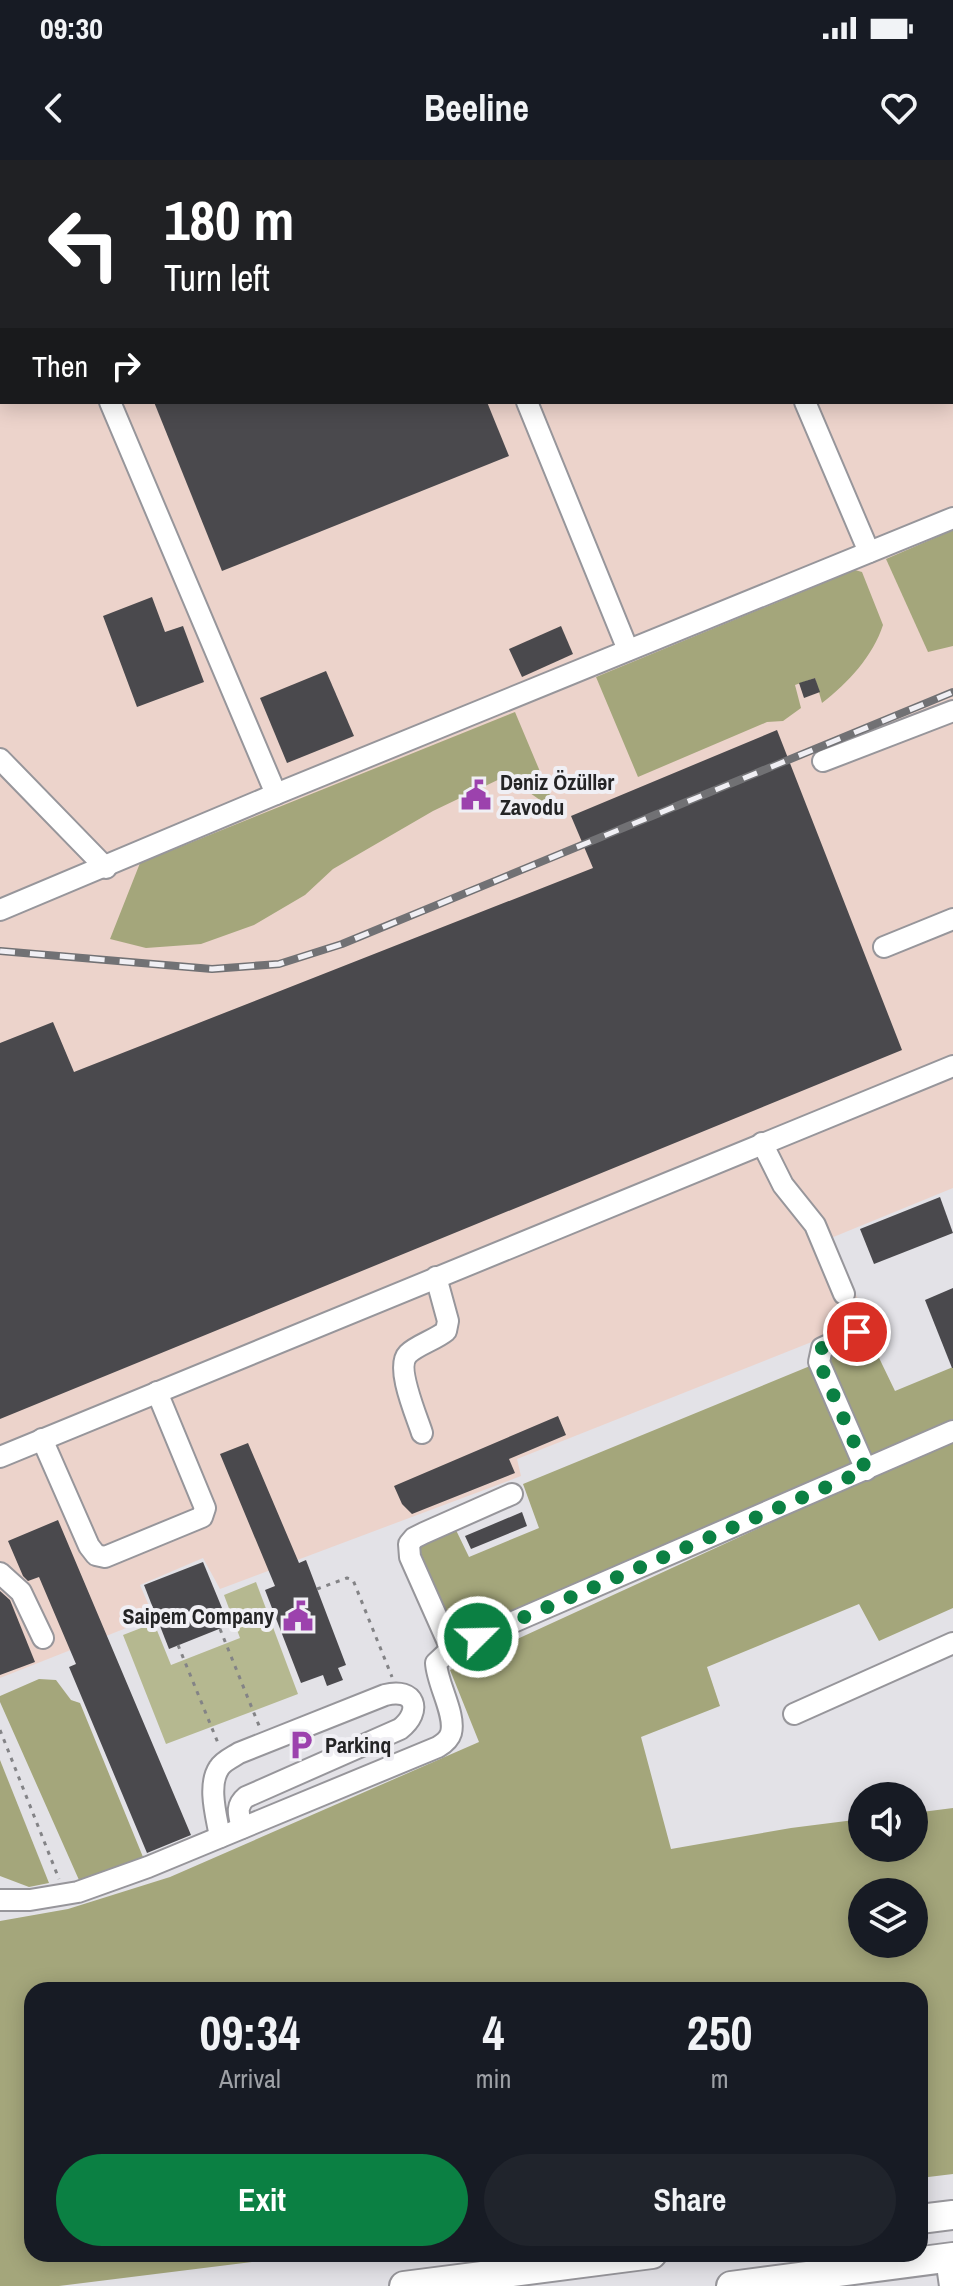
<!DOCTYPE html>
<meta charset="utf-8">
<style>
:root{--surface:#171b24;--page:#20242c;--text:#f1f3f6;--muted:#9ea1a6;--accent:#0b8043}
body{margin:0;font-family:"Archivo Narrow",sans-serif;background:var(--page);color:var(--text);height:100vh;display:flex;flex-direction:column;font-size:30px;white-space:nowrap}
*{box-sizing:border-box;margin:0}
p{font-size:26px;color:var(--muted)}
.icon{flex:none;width:44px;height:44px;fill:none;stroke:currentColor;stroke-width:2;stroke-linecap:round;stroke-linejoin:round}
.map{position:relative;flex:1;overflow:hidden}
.sheet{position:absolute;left:24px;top:1822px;width:904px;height:280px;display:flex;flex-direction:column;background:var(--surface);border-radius:24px;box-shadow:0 4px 20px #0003}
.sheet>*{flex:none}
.guide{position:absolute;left:0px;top:0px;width:954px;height:244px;box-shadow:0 4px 20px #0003;background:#202124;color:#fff;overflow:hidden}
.tools{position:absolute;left:848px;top:1622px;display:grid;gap:16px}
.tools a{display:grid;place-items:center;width:80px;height:80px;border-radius:50%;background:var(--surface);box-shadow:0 4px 20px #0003;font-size:40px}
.pin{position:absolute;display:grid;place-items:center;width:68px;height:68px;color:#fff;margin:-34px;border:4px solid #fff;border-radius:50%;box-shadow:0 2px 8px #0007}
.me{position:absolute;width:88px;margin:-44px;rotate:67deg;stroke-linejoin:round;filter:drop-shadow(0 0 6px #0008)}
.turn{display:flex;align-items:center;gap:28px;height:168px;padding:0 32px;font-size:36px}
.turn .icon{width:104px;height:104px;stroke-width:2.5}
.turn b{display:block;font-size:56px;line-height:68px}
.then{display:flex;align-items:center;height:76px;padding:0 32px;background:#0003;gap:16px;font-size:30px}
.eta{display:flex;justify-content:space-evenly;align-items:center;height:136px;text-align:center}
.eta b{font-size:48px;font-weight:800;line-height:56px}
.button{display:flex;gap:16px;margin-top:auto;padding:16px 32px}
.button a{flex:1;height:92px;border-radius:48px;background:var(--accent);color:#fff;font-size:32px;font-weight:800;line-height:92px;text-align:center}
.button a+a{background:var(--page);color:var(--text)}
.status{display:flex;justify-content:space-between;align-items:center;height:56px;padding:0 40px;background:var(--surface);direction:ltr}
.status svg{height:22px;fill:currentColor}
header{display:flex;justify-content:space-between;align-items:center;height:104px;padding:0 32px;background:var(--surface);font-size:36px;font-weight:800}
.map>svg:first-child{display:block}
</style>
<div class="status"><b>09:30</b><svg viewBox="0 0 49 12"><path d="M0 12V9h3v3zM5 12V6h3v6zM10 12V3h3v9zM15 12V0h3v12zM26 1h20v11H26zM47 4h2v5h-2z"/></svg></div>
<header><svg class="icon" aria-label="back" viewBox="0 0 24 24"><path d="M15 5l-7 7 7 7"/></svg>Beeline<svg class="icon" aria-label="heart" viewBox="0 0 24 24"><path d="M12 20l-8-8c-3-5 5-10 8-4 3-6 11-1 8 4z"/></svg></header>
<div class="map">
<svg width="953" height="2126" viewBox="0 0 953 2126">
<rect width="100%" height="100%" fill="#e3e2e7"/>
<!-- industrial -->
<path fill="#ecd3cb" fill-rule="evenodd" d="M0,0H953V1028L831,1078L867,1160L517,1299L521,1316L220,1429L203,1398L140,1425L154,1457L0,1518ZM2,2H952V242H2Z"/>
<!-- green -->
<path fill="#b5b890" d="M256,1422L298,1534L166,1584L123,1475L154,1463L171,1505L240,1478L224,1435Z"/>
<!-- forest -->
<g fill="#a4a67b" fill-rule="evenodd">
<path d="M953,370V486L928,492L886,399Z"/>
<path d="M855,410L862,412L883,465C873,496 848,523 822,543L815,518L795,525L801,548L783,561L767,562L638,617L596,517Z"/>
<path d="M515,552L557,652L506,616L433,651L333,709L305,735L254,765L201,784L146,788L110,779L140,703Z"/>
<path d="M868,1175L895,1231L953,1207V1259L870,1296L823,1195Z"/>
<path d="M810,1206L851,1303L454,1476L417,1383L455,1368L469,1397L539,1368L523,1324Z"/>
<path d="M953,1279V1448L879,1481L859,1444L707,1507L720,1546L641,1577L671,1689L791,1668L862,1659V1688H914V1653L953,1648V2014L920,2018V1830H32V2094H315L59,2126H0V1761L68,1749L170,1717L479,1582L450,1510ZM862,1732H914V1784H862Z"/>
<path d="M39,1519L56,1520L71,1540L80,1543L143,1697L79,1720L0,1542V1536Z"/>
<path d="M0,1600L49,1723L29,1727L0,1716Z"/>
</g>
<!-- building -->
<g fill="#4a494d">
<path d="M154,242H487L509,296L222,411Z"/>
<path d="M152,437L165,472L183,466L204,522L137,547L103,456Z"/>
<path d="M561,466L573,494L522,517L509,489Z"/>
<path d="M326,511L354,576L287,603L260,538Z"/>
<path d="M815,518L820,532L804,538L799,523Z"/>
<path d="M777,570L902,890L0,1259V883L53,862L74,912L593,708L571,656Z"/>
<path d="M940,1037L953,1073L874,1104L860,1069Z"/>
<path d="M953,1128V1208H952L925,1140Z"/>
<path d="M558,1256L566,1275L509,1299L515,1313L412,1354L402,1344L394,1326Z"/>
<path d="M248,1283L299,1403L306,1400L346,1505L338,1508L343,1520L327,1526L323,1515L301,1523L265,1430L275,1426L220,1294Z"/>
<path d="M522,1352L527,1366L471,1389L465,1376Z"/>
<path d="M58,1360L191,1675L147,1693L69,1507L76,1504L39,1417L28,1421L23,1416L8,1381Z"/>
<path d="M203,1402L229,1465L169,1489L144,1425Z"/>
<path d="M0,1431L10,1440L35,1502L0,1515Z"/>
</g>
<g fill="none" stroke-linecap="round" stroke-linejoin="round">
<!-- minor casing -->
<g stroke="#97969b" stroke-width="24">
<g id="minor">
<path d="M14,0V2"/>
<path d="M428,0L429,2"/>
<path d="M700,0L701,2"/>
<path d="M110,242L276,634"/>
<path d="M527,242L628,490"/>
<path d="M805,242L869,392"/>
<path d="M0,599L106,708"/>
<path d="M823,601L953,551"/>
<path d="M0,750L276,634L953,358"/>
<path d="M884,787L953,759"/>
<path d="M762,983L783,1025L815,1065L844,1134"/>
<path d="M857,1172L822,1188L819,1202L866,1310"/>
<path d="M422,1273C417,1257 395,1207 408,1194C417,1185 435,1180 446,1171L448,1161L436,1117"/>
<path d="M42,1279L89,1386L96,1395L105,1397L202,1357L205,1348L157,1232"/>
<path d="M0,1297L953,906"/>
<path d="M0,1413L21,1432L43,1478"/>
<path d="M451,1489L410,1397L409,1384L414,1378L424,1373L512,1334"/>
<path d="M794,1554L953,1483"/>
<path d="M220,1677C217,1658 207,1626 219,1608C223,1601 233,1597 239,1593L385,1535C415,1527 423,1551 400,1569L246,1637C235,1646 239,1655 242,1668"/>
<path d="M0,1740H30L78,1732L148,1707L438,1587C443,1584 449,1580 451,1573C456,1554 437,1524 436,1503L451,1489L953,1271"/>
<path d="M946,2098L950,2126"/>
</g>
</g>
<!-- highway casing -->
<g stroke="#97969b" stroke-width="32">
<g id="highway">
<path d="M920,2059L953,2055"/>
<path d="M404,2126L652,2094"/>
<path d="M731,2126L953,2097"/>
</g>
</g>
<!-- path -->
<g stroke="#838386" stroke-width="3" stroke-dasharray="4 6" stroke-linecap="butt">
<path d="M317,1429L347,1418L353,1420L392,1517"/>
<path d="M220,1469L260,1568"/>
<path d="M178,1485L218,1583"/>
<path d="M0,1570L59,1719"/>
</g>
<!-- minor -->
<use href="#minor" stroke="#fff" stroke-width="20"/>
<!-- highway -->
<use href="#highway" stroke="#fff" stroke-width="28"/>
<!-- rail casing -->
<g stroke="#717174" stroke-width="8">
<path id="rail" d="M0,791L212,809L279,804L342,784L953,532"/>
</g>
<!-- rail -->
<use href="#rail" stroke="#f0eff4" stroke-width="5" stroke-dasharray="15" stroke-linecap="butt"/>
</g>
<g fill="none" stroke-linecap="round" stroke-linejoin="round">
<!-- route -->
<path stroke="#0b8043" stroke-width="14" stroke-dasharray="0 25.2" d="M478,1477L866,1310L819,1202L822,1188L857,1172"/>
</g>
<!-- icons -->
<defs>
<g id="civic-bare" transform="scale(2.4)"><path d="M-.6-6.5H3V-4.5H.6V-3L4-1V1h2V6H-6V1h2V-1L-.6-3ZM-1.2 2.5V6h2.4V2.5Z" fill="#9c42ad" stroke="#f0eff4" stroke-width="2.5" paint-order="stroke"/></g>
<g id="parking-bare" transform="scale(2.4)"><path d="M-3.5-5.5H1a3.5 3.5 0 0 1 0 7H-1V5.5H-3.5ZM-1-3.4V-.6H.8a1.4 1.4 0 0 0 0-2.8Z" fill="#9c42ad" stroke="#f0eff4" stroke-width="2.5" paint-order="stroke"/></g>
</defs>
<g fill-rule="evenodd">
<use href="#civic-bare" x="476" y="635"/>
<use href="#civic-bare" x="298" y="1456"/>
<use href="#parking-bare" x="301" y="1585"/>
</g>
<g text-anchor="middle" stroke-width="8" stroke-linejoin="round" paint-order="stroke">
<!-- poi labels -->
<g font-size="22" font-weight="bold" fill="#242425" stroke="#f0eff4" text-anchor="start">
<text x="500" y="630">Dəniz Özüllər<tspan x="500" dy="25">Zavodu</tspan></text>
<text x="274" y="1464" text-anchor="end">Saipem Company</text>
<text x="325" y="1593">Parkinq</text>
</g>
</g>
</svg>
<div class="tools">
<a><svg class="icon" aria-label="sound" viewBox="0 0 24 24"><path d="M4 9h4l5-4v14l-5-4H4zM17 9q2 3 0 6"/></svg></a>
<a><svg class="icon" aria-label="layers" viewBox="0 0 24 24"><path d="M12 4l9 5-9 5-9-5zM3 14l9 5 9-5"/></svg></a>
</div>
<div class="pin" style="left:857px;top:1172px;background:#d93025"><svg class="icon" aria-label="arrive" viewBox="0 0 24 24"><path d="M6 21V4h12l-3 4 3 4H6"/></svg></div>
<svg class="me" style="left:478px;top:1477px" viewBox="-20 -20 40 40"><circle r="17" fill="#0b8043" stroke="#fff" stroke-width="3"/><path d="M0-11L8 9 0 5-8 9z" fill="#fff"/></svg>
<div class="guide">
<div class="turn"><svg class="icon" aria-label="left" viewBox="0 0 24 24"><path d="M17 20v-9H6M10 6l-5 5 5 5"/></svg><div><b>180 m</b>Turn left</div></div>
<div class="then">Then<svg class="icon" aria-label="right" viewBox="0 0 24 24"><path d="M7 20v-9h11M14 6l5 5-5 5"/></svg></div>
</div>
<section class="sheet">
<div class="eta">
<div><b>09:34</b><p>Arrival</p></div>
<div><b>4</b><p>min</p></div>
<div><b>250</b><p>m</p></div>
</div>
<div class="button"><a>Exit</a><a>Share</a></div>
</section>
</div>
